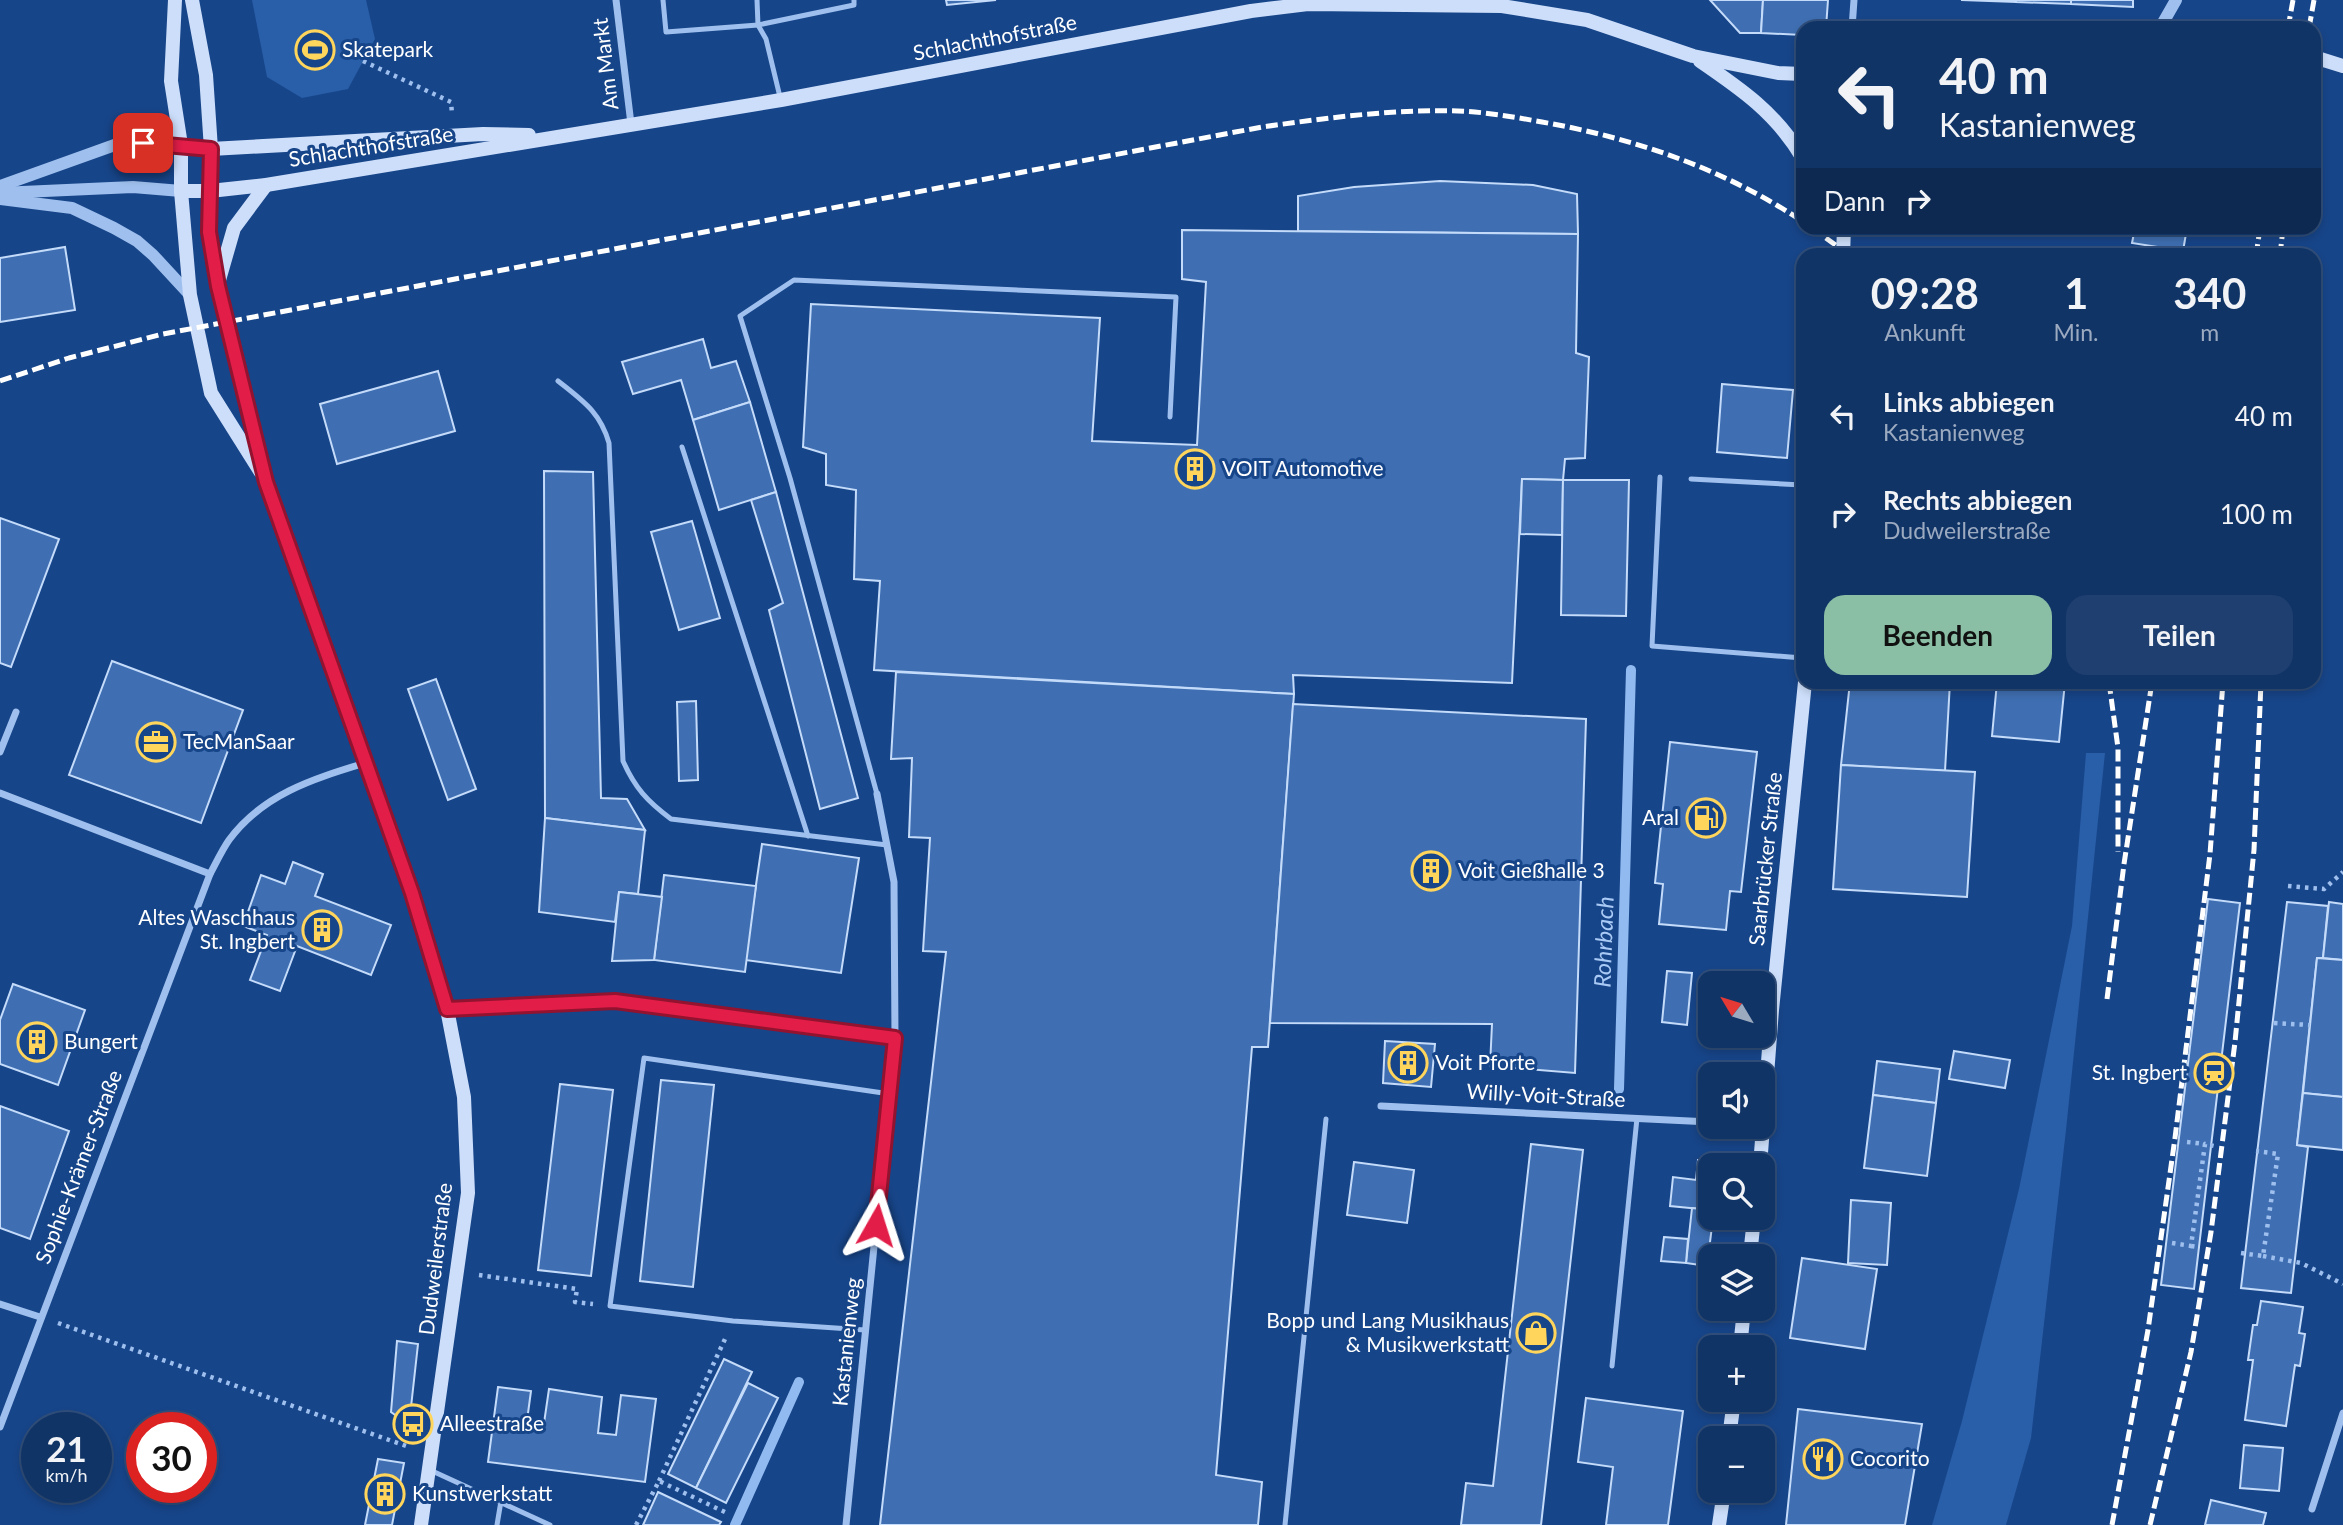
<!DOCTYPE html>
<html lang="de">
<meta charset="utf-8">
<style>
:root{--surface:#113467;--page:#1e3f70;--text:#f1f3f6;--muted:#9caac0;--line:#304f7b;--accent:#8abfa5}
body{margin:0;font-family:Lato,sans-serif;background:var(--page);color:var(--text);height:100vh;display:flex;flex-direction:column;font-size:26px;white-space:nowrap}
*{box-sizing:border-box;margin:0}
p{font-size:23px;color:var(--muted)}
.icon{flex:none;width:38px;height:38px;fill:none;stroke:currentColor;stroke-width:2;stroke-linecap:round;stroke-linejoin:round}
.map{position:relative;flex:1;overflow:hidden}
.panel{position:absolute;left:1796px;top:248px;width:525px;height:441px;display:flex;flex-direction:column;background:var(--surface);border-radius:21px;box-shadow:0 4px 10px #0003,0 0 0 2px var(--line)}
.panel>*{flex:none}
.guide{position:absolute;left:1796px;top:21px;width:525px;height:214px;border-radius:21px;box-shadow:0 4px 10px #0003,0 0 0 2px var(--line);background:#113467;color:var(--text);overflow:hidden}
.needle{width:46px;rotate:308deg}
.controls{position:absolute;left:1698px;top:971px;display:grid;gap:14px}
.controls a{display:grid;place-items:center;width:77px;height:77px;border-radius:14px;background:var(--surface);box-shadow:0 4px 10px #0003,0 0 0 2px var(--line);font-size:35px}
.speed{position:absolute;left:21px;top:1412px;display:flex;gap:14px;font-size:35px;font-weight:700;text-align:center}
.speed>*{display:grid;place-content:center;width:91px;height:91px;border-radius:50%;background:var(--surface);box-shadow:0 4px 10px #0003,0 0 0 2px var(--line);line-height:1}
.speed small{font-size:18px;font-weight:400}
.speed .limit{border:10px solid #d22;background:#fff;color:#111}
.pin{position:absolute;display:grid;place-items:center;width:60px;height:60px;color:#fff;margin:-30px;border-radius:14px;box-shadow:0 4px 10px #0006}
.me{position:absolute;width:77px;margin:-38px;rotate:6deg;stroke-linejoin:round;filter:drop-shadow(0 0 5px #0008)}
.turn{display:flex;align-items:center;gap:24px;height:147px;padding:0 28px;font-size:32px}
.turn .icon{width:91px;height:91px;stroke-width:2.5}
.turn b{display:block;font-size:49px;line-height:60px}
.then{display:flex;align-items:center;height:66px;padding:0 28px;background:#0003;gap:14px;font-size:26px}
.eta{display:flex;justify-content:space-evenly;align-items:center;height:119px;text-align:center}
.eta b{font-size:42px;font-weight:700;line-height:49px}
.primary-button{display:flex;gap:14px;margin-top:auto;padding:14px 28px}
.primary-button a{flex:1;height:80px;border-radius:21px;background:var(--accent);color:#111;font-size:28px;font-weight:700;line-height:80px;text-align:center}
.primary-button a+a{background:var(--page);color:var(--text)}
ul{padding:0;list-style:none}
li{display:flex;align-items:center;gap:21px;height:98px;padding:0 28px}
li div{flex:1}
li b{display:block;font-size:26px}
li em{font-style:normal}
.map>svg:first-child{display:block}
</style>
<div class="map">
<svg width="2343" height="1525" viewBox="0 0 2343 1525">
<rect width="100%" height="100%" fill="#174589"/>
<!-- green -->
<g fill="#295ea8">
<path d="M252,0H366L375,39L348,89L302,98L267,77Z"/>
<path d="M2086,753H2105L2066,1130L2031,1438L2006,1525H1932L1962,1421L2019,1189L2072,926Z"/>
</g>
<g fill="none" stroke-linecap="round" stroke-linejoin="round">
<!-- stream -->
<g stroke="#91baf1" stroke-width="10">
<path d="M1619,1089L1631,670"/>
<path d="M735,1525L799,1382"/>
</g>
</g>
<!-- building -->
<g fill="#3f6fb2" stroke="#c4dbfa" stroke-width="2">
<path d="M946,0H996L947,5Z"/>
<path d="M1710,0H1763L1761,33H1740Z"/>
<path d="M1763,0H1828L1826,28H1802V35L1761,33Z"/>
<path d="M1961,0H2016V2Z"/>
<path d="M2016,0H2071V4L2016,2Z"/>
<path d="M2071,0H2133V7L2071,4Z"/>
<path d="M1440,181L1533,185L1577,194L1578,234L1298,231V196L1354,187Z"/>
<path d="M2135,228H2187L2183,251L2132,243Z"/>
<path d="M1182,230L1578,234L1576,353L1589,357L1585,458L1565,459L1563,480L1522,479L1512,683L1293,675L1294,694L874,670L880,581L854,579L856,490L826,485V454L803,447L811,304L1100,318L1092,441L1197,445L1206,282L1182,279Z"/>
<path d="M65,247L75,310L0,322V258Z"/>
<path d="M703,339L711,368L736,361L750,402L693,420L681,380L633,394L622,362Z"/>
<path d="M438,371L455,431L337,464L320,404Z"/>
<path d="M1722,384L1793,390L1787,458L1717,452Z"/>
<path d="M750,402L776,492L719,510L693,420Z"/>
<path d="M544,471L593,472L601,798L627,799L645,830L545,818Z"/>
<path d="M1522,479L1563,480L1562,535L1520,534Z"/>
<path d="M1563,480H1629L1626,616L1561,615Z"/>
<path d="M776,492L858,798L820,809L769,610L783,603L751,500Z"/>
<path d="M0,518L59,539L11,667L0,663Z"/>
<path d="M692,521L720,618L679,630L651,532Z"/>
<path d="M112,661L243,710L201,823L69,775Z"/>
<path d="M896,672L1294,694L1268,1047H1252L1216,1475L1262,1482L1258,1525H880L946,952L923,951L930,838L909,837L912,758L891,759Z"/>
<path d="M436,679L476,789L448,800L408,689Z"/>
<path d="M1850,682H1950L1945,771L1841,765Z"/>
<path d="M1997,682H2065L2059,742L1992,736Z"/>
<path d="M696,701L698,780L679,781L677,702Z"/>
<path d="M1293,704L1586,719L1575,1073L1490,1066L1492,1024L1270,1023Z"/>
<path d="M1670,742L1757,752L1741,892L1730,891L1726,930L1659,924L1663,884L1655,883Z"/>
<path d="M1841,765L1975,772L1967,897L1833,889Z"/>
<path d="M545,818L645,830L638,894L619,892L615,922L539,912Z"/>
<path d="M762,844L859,858L841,973L745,960Z"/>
<path d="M293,862L323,874L315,896L391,925L371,975L297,946L280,991L250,980L267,935L243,926L261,875L285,884Z"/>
<path d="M664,875L756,886L745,972L654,960Z"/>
<path d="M619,892L662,897L654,960L612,961Z"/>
<path d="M2208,899L2240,903L2194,1289L2161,1285Z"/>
<path d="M2287,902L2328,906L2323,958H2317L2297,1145L2308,1147L2291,1293L2241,1288Z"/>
<path d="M2329,902L2343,904V960L2323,958Z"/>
<path d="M2317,958L2343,960V1097L2303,1093Z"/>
<path d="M1667,971L1692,973L1687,1025L1662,1022Z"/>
<path d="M13,984L85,1010L58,1085L0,1064V1020Z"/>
<path d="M1385,1041L1435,1044L1431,1087L1383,1083Z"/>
<path d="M1954,1051L2010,1060L2005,1088L1949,1079Z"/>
<path d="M1877,1061L1940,1069L1936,1103L1873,1095Z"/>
<path d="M661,1080L714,1085L693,1287L640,1281Z"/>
<path d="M560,1084L613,1090L591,1276L538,1270Z"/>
<path d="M2303,1093L2343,1097V1150L2297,1145Z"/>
<path d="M1873,1095L1936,1103L1927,1176L1864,1168Z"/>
<path d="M0,1106L69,1131L30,1239L0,1228Z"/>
<path d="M1531,1144L1583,1150L1541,1525H1461L1466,1483L1493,1486Z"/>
<path d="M1698,1160L1719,1162V1166H1710V1210L1670,1206L1673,1177L1696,1180Z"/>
<path d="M1354,1162L1414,1170L1407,1223L1347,1215Z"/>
<path d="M1851,1200L1891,1203L1887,1265L1848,1263Z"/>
<path d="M1692,1208L1710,1210V1218H1713L1707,1266L1686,1263Z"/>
<path d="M1664,1237L1688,1239L1686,1263L1661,1261Z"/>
<path d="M1802,1258L1877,1269L1865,1349L1790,1338Z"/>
<path d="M2261,1301L2303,1307L2299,1333L2305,1334L2300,1366L2295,1365L2286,1426L2245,1420L2253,1360H2248L2253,1325H2257Z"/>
<path d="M397,1341L418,1344L409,1425L391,1412Z"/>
<path d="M724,1359L752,1372L696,1488L668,1474Z"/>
<path d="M748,1383L778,1398L726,1503L696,1488Z"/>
<path d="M498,1387L531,1391L526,1428L543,1430L549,1389L602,1397L598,1433L616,1435L621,1395L656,1399L645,1482L488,1462Z"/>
<path d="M1586,1398L1683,1411L1668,1525H1606L1613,1467L1578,1462Z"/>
<path d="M1798,1409L1922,1424L1905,1525H1786Z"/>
<path d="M2244,1445L2283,1448L2279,1491L2240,1488Z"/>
<path d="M378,1459L404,1463L392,1525H365Z"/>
<path d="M658,1492L721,1522L719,1525H643Z"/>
<path d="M2211,1500L2266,1513L2263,1525H2205Z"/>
</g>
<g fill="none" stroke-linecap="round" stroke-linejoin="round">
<!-- path -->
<g stroke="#9fc0ee" stroke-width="4.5" stroke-dasharray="3.5 5" stroke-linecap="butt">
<path d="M363,61L451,102L452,114"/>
<path d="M2288,886L2324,889L2343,872"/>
<path d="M2274,1023L2310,1025"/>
<path d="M2187,1142L2205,1144"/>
<path d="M2172,1243L2191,1246L2205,1144L2214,1146"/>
<path d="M2191,1246L2198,1247"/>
<path d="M2241,1253L2263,1256L2278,1154L2256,1151"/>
<path d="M2263,1256L2301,1263L2343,1284"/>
<path d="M479,1275L577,1289L575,1302L593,1304"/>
<path d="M58,1323L409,1447"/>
<path d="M659,1481L725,1339"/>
<path d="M636,1525L659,1481L729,1514"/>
</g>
<!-- service -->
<g stroke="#9fc0ee" stroke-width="5">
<path d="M663,0L666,32L758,25L854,5V0"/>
<path d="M757,0L758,25L766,39L780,97"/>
<path d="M558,381C583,401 600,412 609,443L623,761C635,788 647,801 671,819L887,845"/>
<path d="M682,447L808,836"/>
<path d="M1660,477L1652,646L1802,658"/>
<path d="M1691,479L1802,485"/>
<path d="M877,794L790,478L740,316L794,280L1176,297L1170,417"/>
<path d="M865,1330L733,1321L610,1306L644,1058L890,1094"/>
<path d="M1612,1366L1637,1118"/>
<path d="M430,1470L550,1525"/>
<path d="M497,1525L501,1501"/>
<path d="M1285,1525L1326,1119"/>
</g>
<!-- minor -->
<g stroke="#9fc0ee" stroke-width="7">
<path d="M616,0L631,124"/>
<path d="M1852,28L1854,0"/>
<path d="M0,752L16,712"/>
<path d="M0,793L210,874"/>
<path d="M447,1009L615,1001L895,1038"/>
<path d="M1381,1106L1710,1122"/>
<path d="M0,1304L40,1317"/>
<path d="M0,1427L210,874C216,863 222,850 229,840C263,794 313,779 365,763"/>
<path d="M2312,1509L2343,1413"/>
<path d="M846,1525L895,1038L894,882L877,794"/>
</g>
<!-- tertiary -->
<g stroke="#9fc0ee" stroke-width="12">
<path d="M2160,28L2176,0"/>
<path d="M0,186L123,142L181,145"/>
<path d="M0,193L133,187L181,191"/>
<path d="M0,199L72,208L114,228L137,241L153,255L190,295"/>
</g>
<!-- secondary -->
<g stroke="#ccdefa" stroke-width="14">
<path d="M175,0L171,81L181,145V191L190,295L211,393L260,471"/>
<path d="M192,0L206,75L211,149L209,232L218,286L266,482L412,893L447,1009L464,1097L468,1193L421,1525"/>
<path d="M2314,57L2343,66"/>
<path d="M1700,61C1741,89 1776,113 1802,157"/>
<path d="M181,145L211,149L483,134L529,135"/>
<path d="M181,191H210L266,185L781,100L1251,11L1308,4L1502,6L1587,20L1693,56L1778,73L1802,74"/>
<path d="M1843,256L1844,228"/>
<path d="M219,280L234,228L266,185"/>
<path d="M1760,1166L1772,1010L1805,682"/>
<path d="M1750,1256L1754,1218"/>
<path d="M1740,1348L1744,1309"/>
<path d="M1729,1438L1734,1400"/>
<path d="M1719,1525L1724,1491"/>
</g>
<!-- rail -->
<g stroke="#fff" stroke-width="5" stroke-dasharray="12 5" stroke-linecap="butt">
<path d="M2288,28L2293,0"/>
<path d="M2309,28L2314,0"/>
<path d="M1812,228L1851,256"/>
<path d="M2256,256L2260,228"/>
<path d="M2280,256L2283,228"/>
<path d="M0,381L69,358L163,334L1262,127C1327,118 1392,109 1458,111C1486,112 1514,117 1542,122C1634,138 1724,169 1802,221"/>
<path d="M2109,682L2118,748V852"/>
<path d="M2107,999L2124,864L2152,682"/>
<path d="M2112,1525L2148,1330L2175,1138L2210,854L2223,682"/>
<path d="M2150,1525L2191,1352L2211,1232L2235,1042L2254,850L2261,682"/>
</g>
</g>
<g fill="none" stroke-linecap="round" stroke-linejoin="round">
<!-- route casing -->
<g stroke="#92132f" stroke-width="18">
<path id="route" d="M143,143L211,149L209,232L218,286L266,482L412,893L447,1009L615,1001L895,1038L876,1225"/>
</g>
<!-- route -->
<use href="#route" stroke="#e11d48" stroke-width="12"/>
</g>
<!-- icons -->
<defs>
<g id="stadium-ring" transform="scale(2.0125)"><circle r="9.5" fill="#174589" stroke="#ffd55c" stroke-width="1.5"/><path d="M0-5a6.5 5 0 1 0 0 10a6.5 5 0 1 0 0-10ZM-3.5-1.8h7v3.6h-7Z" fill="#ffd55c"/></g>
<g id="building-ring" transform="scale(2.0125)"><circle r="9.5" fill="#174589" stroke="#ffd55c" stroke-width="1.5"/><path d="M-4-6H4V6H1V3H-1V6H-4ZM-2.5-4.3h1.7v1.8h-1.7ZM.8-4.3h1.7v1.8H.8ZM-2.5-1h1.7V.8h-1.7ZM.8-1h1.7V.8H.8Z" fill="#ffd55c"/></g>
<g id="office-ring" transform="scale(2.0125)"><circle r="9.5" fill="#174589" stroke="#ffd55c" stroke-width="1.5"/><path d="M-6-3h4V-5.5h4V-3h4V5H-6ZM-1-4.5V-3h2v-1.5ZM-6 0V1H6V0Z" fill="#ffd55c"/></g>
<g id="fuel-ring" transform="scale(2.0125)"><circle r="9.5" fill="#174589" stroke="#ffd55c" stroke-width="1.5"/><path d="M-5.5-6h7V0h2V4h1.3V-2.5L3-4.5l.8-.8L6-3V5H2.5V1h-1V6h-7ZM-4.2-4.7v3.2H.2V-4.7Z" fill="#ffd55c"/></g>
<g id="station-ring" transform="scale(2.0125)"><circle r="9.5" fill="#174589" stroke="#ffd55c" stroke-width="1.5"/><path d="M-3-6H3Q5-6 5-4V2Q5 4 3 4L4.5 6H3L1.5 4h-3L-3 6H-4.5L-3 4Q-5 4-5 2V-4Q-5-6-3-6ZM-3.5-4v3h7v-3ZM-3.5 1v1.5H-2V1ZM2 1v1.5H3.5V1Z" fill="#ffd55c"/></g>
<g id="shop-ring" transform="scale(2.0125)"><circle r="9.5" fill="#174589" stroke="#ffd55c" stroke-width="1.5"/><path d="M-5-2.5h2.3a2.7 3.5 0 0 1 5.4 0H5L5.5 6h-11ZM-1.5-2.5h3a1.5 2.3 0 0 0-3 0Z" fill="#ffd55c"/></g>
<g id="bus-ring" transform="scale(2.0125)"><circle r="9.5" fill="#174589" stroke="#ffd55c" stroke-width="1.5"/><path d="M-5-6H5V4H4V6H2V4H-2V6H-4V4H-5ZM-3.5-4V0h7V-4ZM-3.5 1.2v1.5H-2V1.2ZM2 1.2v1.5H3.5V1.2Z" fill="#ffd55c"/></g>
<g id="restaurant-ring" transform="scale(2.0125)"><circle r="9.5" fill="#174589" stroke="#ffd55c" stroke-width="1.5"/><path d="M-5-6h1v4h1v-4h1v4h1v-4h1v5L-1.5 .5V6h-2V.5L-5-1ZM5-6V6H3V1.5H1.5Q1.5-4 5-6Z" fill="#ffd55c"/></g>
</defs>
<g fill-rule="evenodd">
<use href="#stadium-ring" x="315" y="50"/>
<use href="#building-ring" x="1195" y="469"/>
<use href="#office-ring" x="156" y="742"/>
<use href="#fuel-ring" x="1706" y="818"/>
<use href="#building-ring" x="1431" y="871"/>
<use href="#building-ring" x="322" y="930"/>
<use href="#building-ring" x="37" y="1042"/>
<use href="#building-ring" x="1408" y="1063"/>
<use href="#station-ring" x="2214" y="1073"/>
<use href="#shop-ring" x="1536" y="1333"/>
<use href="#bus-ring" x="413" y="1424"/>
<use href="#restaurant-ring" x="1823" y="1459"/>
<use href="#building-ring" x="385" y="1494"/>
</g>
<g text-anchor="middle" stroke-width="6" stroke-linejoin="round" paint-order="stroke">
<!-- street labels -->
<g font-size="21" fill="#fff" stroke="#174589">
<text transform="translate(995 38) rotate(-11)" y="7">Schlachthofstraße</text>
<text transform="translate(606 64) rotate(-97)" y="7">Am Markt</text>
<text transform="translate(371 147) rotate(-9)" y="7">Schlachthofstraße</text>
<text transform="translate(1766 859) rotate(-84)" y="7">Saarbrücker Straße</text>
<text transform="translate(1546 1096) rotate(3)" y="7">Willy-Voit-Straße</text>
<text transform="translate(79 1167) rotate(-69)" y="7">Sophie-Krämer-Straße</text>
<text transform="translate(436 1259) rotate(-83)" y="7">Dudweilerstraße</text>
<text transform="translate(847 1342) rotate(-84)" y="7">Kastanienweg</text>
</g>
<!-- poi labels -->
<g font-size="21" fill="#fff" stroke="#174589" text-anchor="start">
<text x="342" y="57">Skatepark</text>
<text x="1222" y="476">VOIT Automotive</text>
<text x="183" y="749">TecManSaar</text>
<text x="1679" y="825" text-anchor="end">Aral</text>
<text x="1458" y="878">Voit Gießhalle 3</text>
<text x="295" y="925" text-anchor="end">Altes Waschhaus<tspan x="295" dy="24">St. Ingbert</tspan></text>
<text x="64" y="1049">Bungert</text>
<text x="1435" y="1070">Voit Pforte</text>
<text x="2187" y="1080" text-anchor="end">St. Ingbert</text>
<text x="1509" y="1328" text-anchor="end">Bopp und Lang Musikhaus<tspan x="1509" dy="24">&amp; Musikwerkstatt</tspan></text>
<text x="440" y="1431">Alleestraße</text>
<text x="1850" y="1466">Cocorito</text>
<text x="412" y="1501">Kunstwerkstatt</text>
</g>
<!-- water labels -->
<g font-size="23" font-style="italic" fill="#aacaf6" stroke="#174589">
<text transform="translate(1604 942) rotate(-88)" y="8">Rohrbach</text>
</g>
</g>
</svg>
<div class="controls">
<a><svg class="needle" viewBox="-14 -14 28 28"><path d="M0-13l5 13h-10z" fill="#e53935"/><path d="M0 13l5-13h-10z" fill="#9caac0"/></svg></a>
<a><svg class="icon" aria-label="sound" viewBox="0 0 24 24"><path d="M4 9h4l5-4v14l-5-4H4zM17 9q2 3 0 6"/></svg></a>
<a><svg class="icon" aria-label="search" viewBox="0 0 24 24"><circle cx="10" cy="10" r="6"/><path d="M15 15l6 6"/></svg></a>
<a><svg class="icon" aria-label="layers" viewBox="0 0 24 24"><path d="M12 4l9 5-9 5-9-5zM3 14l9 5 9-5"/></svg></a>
<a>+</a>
<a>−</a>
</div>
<div class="speed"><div>21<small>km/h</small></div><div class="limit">30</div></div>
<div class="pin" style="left:143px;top:143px;background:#d93025"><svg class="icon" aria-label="arrive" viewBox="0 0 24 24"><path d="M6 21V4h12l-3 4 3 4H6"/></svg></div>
<svg class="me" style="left:876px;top:1225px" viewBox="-20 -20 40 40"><path d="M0-17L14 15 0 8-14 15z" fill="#e11d48" stroke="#fff" stroke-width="4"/></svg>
<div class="guide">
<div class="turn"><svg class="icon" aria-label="left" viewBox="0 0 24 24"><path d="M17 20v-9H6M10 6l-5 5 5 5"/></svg><div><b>40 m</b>Kastanienweg</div></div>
<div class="then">Dann<svg class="icon" aria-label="right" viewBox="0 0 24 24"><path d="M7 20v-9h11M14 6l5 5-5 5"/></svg></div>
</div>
<section class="panel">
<div class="eta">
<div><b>09:28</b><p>Ankunft</p></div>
<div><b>1</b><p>Min.</p></div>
<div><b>340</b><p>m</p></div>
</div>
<ul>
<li><svg class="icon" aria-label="left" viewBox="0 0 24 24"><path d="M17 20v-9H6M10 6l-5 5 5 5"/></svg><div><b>Links abbiegen</b><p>Kastanienweg</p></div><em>40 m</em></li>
<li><svg class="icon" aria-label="right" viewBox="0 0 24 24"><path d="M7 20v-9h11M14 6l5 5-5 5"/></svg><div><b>Rechts abbiegen</b><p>Dudweilerstraße</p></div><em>100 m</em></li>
</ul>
<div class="primary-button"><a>Beenden</a><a>Teilen</a></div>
</section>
</div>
